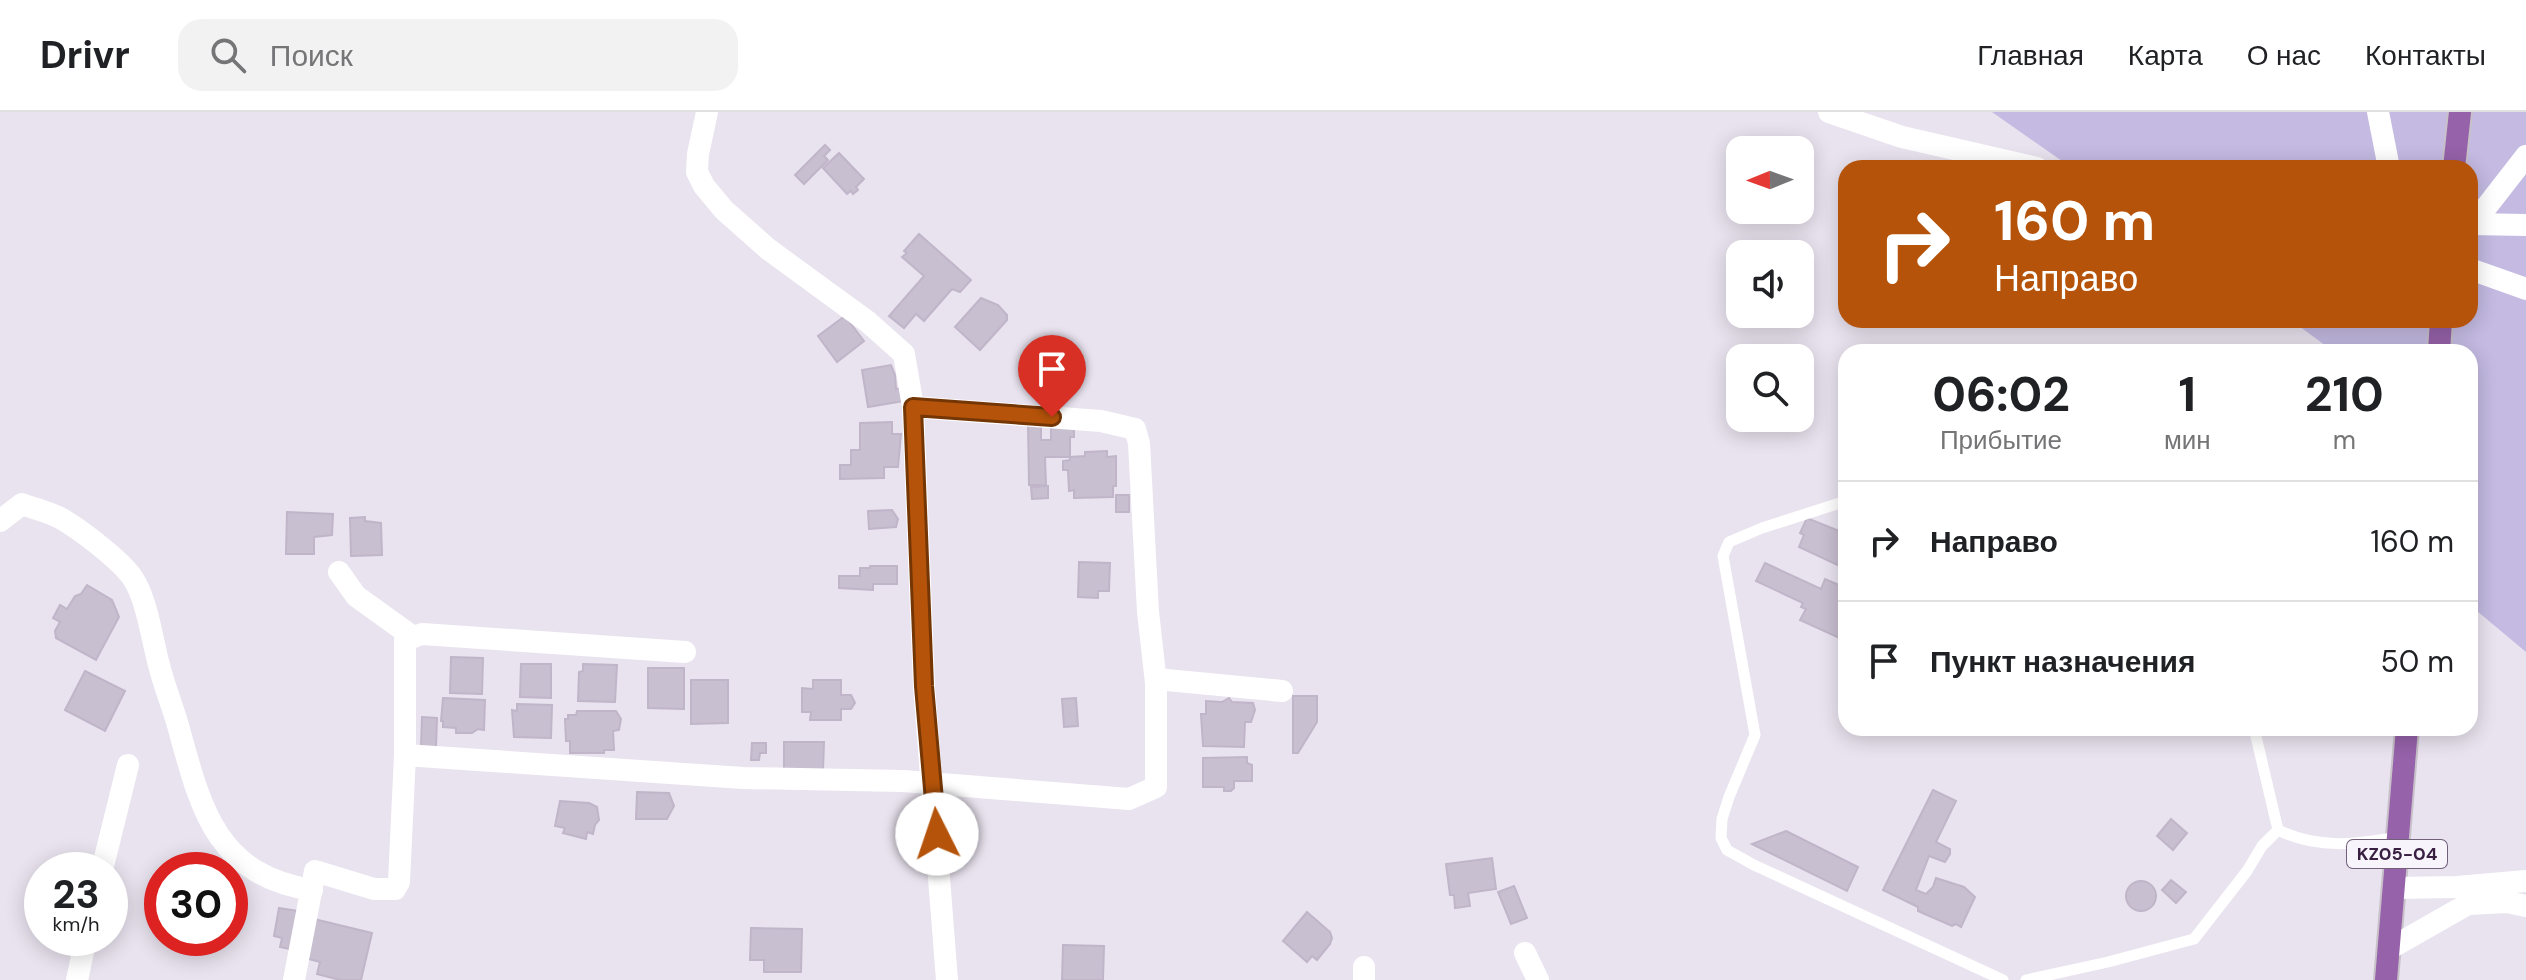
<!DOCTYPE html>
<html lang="ru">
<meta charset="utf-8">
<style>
:root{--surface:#fff;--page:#f2f2f2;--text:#202124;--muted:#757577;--line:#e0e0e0}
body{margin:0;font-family:"DM Sans",sans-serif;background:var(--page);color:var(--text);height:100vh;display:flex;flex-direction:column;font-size:30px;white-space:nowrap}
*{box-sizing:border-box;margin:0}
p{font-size:26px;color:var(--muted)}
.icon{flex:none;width:44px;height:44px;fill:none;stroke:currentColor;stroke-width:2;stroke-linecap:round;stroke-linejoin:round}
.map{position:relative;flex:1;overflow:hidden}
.details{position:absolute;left:1838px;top:232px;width:640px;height:392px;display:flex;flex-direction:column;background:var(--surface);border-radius:24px;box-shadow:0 4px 20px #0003}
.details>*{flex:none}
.banner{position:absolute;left:1838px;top:48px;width:640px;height:168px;border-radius:24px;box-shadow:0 4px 20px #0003;background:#b45309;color:#fff;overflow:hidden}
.needle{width:52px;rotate:269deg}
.fabs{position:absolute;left:1726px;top:24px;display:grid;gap:16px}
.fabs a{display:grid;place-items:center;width:88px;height:88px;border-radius:16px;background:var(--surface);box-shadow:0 4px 20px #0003;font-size:40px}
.speed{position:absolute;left:24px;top:740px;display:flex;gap:16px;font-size:40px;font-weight:700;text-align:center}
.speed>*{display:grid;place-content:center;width:104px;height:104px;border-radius:50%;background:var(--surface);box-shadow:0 4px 20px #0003;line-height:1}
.speed small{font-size:20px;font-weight:400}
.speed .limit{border:12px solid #d22;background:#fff;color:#111}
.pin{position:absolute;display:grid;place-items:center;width:68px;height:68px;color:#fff;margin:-82px -34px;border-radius:50% 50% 50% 0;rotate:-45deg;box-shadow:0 0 8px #0007}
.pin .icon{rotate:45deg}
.me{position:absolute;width:88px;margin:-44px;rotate:356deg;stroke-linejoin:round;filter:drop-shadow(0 0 6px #0008)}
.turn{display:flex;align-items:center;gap:28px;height:168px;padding:0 24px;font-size:36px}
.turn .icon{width:104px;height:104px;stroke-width:2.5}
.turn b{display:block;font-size:56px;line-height:68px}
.eta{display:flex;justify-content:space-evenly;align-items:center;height:136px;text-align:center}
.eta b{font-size:48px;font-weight:700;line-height:56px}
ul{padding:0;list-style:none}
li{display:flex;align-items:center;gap:24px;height:120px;padding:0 24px;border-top:2px solid var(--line)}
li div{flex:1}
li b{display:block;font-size:30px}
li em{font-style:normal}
header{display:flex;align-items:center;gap:48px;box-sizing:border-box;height:112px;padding:0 40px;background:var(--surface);border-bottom:2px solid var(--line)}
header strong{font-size:38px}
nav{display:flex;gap:44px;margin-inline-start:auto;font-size:28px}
.search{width:560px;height:72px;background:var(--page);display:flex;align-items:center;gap:20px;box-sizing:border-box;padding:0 28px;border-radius:24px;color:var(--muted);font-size:30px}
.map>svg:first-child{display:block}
</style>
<header>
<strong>Drivr</strong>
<div class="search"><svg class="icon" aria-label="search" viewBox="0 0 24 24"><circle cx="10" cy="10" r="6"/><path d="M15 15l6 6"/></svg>Поиск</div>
<nav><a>Главная</a><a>Карта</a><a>О нас</a><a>Контакты</a></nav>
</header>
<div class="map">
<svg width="2526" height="868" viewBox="0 0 2526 868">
<rect width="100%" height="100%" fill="#e9e3ef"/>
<!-- green -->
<path fill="#c4bae2" d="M1992,0H2526V540L2477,499L2470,486V240H2334L2291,208H2470V56H2072Z"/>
<!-- building -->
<g fill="#c8bfd0" stroke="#c0b5c9" stroke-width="2">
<path d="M825,33L830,38L824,44L828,48L804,72L795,63Z"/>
<path d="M839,41L864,67L856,75L858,78L853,82L851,79L847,82L823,56Z"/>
<path d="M919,122L971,168L960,180L952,177L924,209L916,202L904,216L889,204L924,164L902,145L907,141L904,139Z"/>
<path d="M981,186L998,193L1007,203V208L980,238L955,215Z"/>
<path d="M845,204L864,229L837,250L818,224Z"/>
<path d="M891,253L895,263L896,277L902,276L904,289L868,295L862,258Z"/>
<path d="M892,310V322H901L898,355H884V366L840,367V353H851V338H860V311Z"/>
<path d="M1028,311H1041V328H1051V311L1074,315V325H1070V345H1045L1046,373H1029Z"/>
<path d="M1107,339V345L1116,344V374H1113V385L1074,386V378L1069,379L1068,358H1063V349L1070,348V345L1085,344V340Z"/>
<path d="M1048,374V386L1032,387L1031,375Z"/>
<rect x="1116" y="383" width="13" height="17"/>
<path d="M892,398L898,407L896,415L869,417L868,399Z"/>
<path d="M287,400L333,402L332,423L314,425V442H286Z"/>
<path d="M1846,402V457L1799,435L1804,423L1800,421L1807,406L1839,419Z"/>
<path d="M365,405V409L381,411L382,443L351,444L350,406Z"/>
<path d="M1079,450L1110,451L1109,479H1098V486L1078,485Z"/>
<path d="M1765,451L1821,477L1825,467L1846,476V529L1800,508L1806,497L1801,495L1803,491L1756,469Z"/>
<path d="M870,454H897V472H873V478L839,476V464H860V456H870Z"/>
<path d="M87,473L112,488L119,505L96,548L56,526L55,519L60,510L53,506L60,493L67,497L75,484L81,482Z"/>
<path d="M451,545L483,546L482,582L450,581Z"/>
<path d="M521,552H551V586L520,585Z"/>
<path d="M583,552L617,553L615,590L578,589L579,560L583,559Z"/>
<path d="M648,556H684V597L648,596Z"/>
<path d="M85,559L125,579L105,619L65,598Z"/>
<path d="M691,568H728V611L691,612Z"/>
<path d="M813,568H841V583H851L855,591L851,597H841V608H810L811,600H802V576L813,577Z"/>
<path d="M1293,584H1317V610L1298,641H1293Z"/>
<path d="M443,586L485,588L484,618L478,617L472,621H456V616L443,615V609H441Z"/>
<path d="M1076,586L1078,614L1064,615L1062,587Z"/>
<path d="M1229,586L1232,590L1253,591L1255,598L1251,610H1245L1244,635L1203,634L1201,602H1206V589L1222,590Z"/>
<path d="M517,592L552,593L551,626L514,625L512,598L517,599Z"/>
<path d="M577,599H616L621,607L619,618L613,619L614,638H604V641H570V629H566L565,607H568V603H576Z"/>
<path d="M422,605L437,606L436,636L421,635Z"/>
<path d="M784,630H824L823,659L784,658Z"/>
<path d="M752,631H766V641H760L759,648H751Z"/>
<path d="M1247,645V651L1252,653V669H1234V676L1231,679H1224V675H1203V646Z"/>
<path d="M1933,678L1956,689L1936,730L1950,737V742L1945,750L1929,744L1916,778L1926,782L1933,775L1936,766L1964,775L1975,785L1961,815L1956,812L1952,814L1918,799V795L1883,778Z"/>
<path d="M637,680L669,681L674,694L667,707H636Z"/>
<path d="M560,689L589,691L597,695L599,708L595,713L593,722L587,720L586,727L563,721L565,716L555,714Z"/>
<path d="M2171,707L2187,721L2173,738L2157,724Z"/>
<path d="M1786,719L1858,755L1847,779L1752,732Z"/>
<path d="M1492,746L1496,777L1468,781L1470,794L1455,796L1454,783H1450L1446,752Z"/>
<path d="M2171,768L2186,780L2176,791L2162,778Z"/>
<circle cx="2141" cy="784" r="15"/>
<path d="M1514,774L1527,806L1511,812L1498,780Z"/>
<path d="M279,796L305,800L295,838L280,835L282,826L274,824Z"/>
<path d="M1307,800L1330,820L1332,826L1330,832L1317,848L1312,844L1307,850L1283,829Z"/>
<path d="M314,807L372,821L361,868H340L317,862L320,850L305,846Z"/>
<path d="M751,816L802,817L801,860H764V848H750Z"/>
<path d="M1063,833L1104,834L1103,868H1062Z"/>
</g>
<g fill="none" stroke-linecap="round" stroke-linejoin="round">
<!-- primary casing -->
<g stroke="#c8c1ca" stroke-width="26">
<g id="primary">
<path d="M2454,56L2460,0"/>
<path d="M2439,240L2441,208"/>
<path d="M2386,868L2407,616"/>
</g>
</g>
<!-- service -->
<g stroke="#fff" stroke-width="11">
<path d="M1846,389L1762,416L1729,430L1723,444L1755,623L1729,685L1722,707L1721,726L1727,738L1754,753L2003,868"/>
<path d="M2254,616L2278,718"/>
<path d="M2278,718C2317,737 2356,733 2398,725"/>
<path d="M2026,868L2108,850L2194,827L2247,759L2262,734L2278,718"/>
</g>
<!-- minor -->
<g stroke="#fff" stroke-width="22">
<path d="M707,0L698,42L697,60L704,74L724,98L768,137L868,210L904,242L913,295L924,574L947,868"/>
<path d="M1829,0L1902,25L2037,56"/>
<path d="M2378,0L2389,56"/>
<path d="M2470,103L2484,98L2526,44"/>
<path d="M2470,112L2526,113"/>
<path d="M2470,157L2526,177"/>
<path d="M0,409L22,392C35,397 50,400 62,407C81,418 120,448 132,465C147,486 152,528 159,553C164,574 173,595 179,617C201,698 217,763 312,778"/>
<path d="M339,460L356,484L413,525"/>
<path d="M1156,567L1282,579"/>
<path d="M405,643V528L422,522L685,540"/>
<path d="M102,758L128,653"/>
<path d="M2394,776L2457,775L2526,769"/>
<path d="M2389,837L2468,792L2507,790L2526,794"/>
<path d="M1525,841L1538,868"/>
<path d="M77,868L86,826"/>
<path d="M294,868L315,759L374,777H395L399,770L405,643L743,666L903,669L1129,687L1156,675V571L1148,500L1139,331L1135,317L1101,309L913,295"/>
<path d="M1364,868V855"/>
</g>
<!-- primary -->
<use href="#primary" stroke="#9662aa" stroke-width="22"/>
</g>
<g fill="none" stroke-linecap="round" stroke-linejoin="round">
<!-- route casing -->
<g stroke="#753606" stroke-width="20">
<path id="route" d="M937,722L924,574L913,295L1052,305"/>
</g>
<!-- route -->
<use href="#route" stroke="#b45309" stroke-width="14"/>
</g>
<g text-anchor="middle" stroke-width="8" stroke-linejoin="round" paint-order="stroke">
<!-- shield labels -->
<rect fill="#f7f5fb" stroke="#72607a" stroke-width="2" x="2347" y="728" width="100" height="28" rx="6"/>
<g font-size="18" font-weight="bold" fill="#392043">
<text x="2397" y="748">KZ05-04</text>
</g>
</g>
</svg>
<div class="fabs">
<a><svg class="needle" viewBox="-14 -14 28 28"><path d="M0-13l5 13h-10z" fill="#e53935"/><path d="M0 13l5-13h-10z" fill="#757577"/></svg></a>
<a><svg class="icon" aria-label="sound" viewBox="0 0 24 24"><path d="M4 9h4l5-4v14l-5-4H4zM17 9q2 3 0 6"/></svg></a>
<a><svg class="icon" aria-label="search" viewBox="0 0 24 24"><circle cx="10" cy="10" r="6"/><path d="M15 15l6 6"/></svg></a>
</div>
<div class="speed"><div>23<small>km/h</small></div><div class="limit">30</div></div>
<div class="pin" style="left:1052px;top:305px;background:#d93025"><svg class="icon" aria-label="arrive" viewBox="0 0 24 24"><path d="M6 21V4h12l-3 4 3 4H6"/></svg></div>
<svg class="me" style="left:937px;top:722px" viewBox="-20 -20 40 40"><circle r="19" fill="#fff"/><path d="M0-13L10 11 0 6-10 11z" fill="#b45309"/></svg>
<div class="banner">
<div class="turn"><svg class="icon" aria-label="right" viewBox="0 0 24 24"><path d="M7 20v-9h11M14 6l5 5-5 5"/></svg><div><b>160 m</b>Направо</div></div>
</div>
<section class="details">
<div class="eta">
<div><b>06:02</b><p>Прибытие</p></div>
<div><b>1</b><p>мин</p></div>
<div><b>210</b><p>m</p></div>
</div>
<ul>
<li><svg class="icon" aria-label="right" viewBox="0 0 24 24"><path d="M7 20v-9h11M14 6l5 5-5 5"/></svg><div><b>Направо</b></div><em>160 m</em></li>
<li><svg class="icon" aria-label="arrive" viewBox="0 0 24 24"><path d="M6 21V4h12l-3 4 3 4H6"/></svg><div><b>Пункт назначения</b></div><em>50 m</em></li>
</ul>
</section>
</div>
